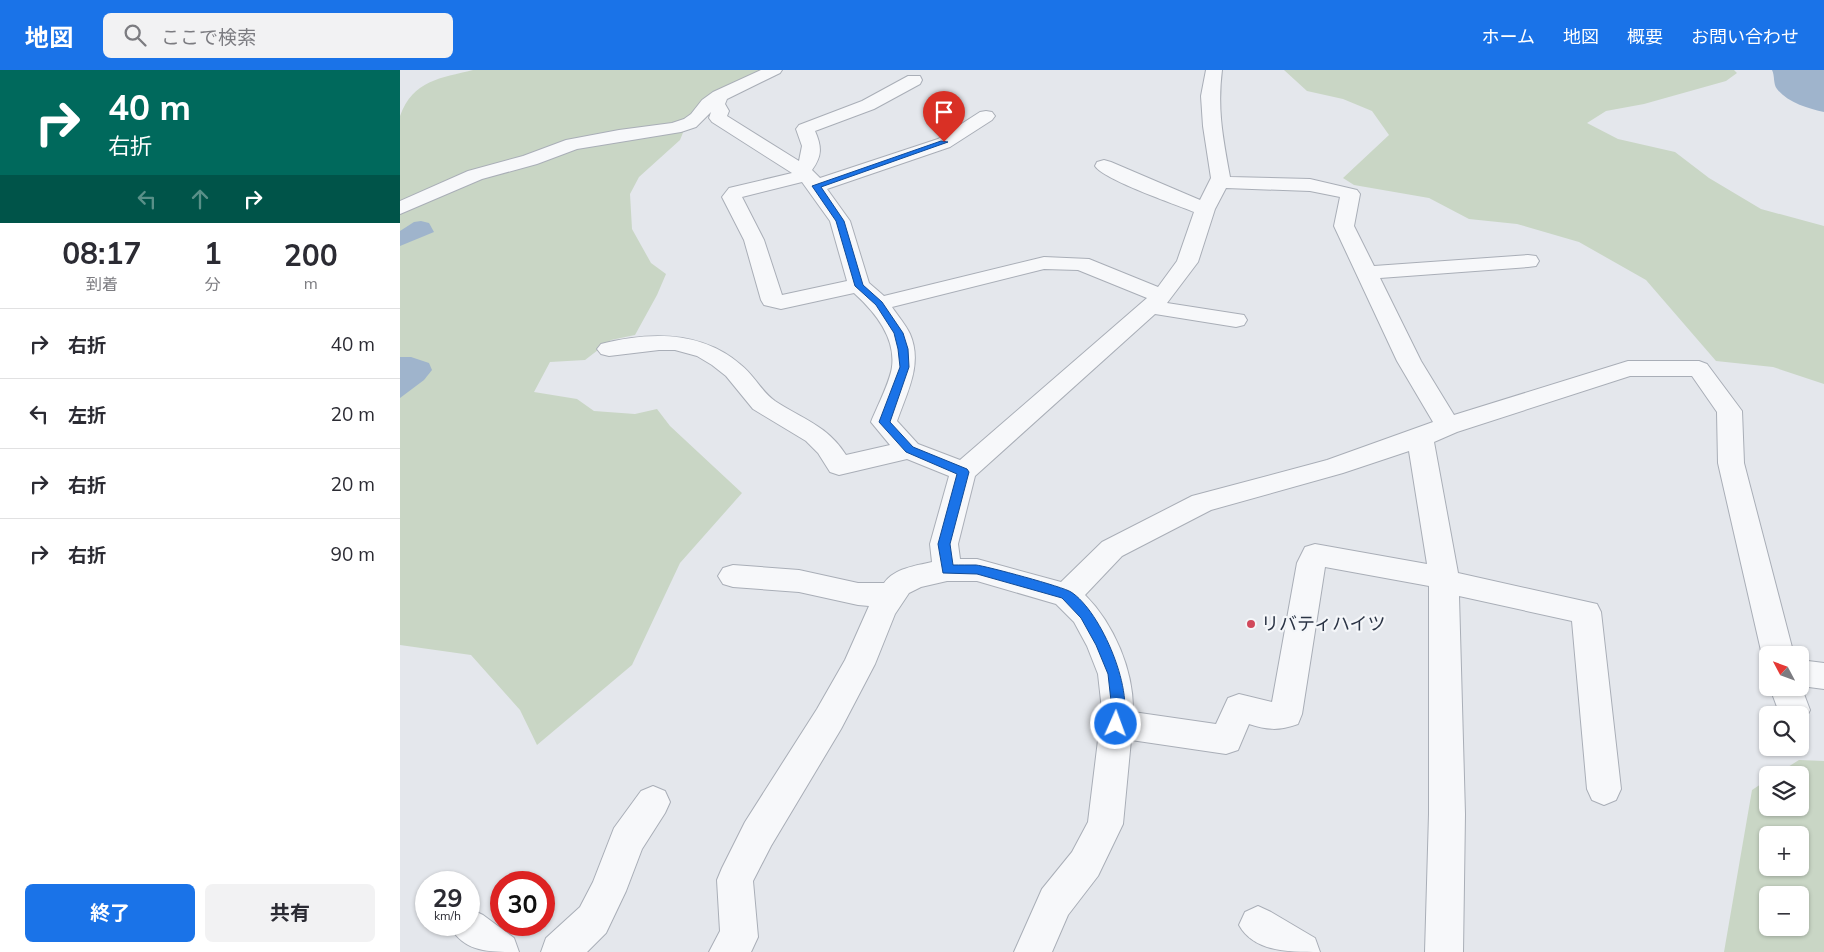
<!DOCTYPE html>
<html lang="ja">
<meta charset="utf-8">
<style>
:root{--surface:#fff;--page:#f2f2f3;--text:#2b2b33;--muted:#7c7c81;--line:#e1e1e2;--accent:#1a73e8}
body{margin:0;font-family:Mulish,"Noto Sans JP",sans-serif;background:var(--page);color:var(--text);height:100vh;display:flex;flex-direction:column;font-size:19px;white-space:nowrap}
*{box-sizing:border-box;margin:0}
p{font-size:16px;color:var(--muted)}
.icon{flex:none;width:28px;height:28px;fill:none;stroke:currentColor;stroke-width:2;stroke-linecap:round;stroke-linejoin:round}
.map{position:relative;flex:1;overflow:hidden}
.panel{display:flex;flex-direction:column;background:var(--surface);width:400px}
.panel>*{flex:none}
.hud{background:#00695c;color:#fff;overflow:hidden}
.needle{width:32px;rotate:311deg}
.controls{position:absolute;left:1359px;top:576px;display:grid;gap:10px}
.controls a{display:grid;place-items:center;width:50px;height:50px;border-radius:8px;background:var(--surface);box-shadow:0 1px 4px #0004;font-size:25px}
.speed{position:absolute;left:15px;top:801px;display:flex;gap:10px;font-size:25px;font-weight:700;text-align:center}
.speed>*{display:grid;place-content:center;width:65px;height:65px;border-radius:50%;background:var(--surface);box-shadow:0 1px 4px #0004;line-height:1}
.speed small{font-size:12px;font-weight:400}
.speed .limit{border:8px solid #d22;background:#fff;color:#111}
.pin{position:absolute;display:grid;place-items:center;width:42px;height:42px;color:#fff;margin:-51px -21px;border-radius:50% 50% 50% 0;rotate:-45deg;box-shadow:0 0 5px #0007}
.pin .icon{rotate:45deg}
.me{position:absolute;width:55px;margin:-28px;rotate:2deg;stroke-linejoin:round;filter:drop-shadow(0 0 4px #0008)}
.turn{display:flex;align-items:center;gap:18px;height:105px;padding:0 25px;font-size:22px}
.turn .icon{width:65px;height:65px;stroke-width:2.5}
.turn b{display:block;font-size:35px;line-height:42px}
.lanes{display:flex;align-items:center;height:48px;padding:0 25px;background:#0003;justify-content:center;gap:25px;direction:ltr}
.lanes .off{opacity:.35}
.eta{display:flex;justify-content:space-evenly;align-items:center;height:85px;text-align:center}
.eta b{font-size:30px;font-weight:700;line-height:35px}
.primary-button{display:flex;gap:10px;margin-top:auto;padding:10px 25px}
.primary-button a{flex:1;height:58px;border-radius:8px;background:var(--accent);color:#fff;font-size:20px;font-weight:700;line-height:58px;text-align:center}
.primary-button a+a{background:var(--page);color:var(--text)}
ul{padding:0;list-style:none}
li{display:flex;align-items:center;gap:15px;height:70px;padding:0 25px;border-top:1px solid var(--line)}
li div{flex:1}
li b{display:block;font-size:19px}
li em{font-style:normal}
header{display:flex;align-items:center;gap:30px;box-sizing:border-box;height:70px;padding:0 25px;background:var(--accent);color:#fff}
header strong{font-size:24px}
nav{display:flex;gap:28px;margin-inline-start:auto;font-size:18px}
.search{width:350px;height:45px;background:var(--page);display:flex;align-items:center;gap:12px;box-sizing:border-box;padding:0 18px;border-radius:8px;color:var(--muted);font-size:19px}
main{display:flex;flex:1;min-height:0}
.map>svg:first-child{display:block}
</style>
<header>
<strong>地図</strong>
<div class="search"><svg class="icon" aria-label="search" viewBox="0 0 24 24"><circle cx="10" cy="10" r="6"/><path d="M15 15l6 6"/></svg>ここで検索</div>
<nav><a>ホーム</a><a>地図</a><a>概要</a><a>お問い合わせ</a></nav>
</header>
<main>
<section class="panel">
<div class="hud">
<div class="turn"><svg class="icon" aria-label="right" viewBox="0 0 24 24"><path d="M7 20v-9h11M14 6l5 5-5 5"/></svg><div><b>40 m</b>右折</div></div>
<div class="lanes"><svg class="icon off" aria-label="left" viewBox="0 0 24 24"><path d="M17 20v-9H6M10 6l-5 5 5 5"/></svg><svg class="icon off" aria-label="ahead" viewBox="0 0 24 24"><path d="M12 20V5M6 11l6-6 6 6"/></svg><svg class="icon" aria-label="right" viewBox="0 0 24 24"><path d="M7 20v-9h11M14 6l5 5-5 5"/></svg></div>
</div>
<div class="eta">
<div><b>08:17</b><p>到着</p></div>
<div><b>1</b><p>分</p></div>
<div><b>200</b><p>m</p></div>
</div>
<ul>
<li><svg class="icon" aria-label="right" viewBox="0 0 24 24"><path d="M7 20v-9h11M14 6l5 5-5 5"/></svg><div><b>右折</b></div><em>40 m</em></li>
<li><svg class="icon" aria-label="left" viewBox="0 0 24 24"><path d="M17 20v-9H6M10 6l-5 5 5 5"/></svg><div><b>左折</b></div><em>20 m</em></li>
<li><svg class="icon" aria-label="right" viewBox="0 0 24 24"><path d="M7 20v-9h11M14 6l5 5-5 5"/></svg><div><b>右折</b></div><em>20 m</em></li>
<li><svg class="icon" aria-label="right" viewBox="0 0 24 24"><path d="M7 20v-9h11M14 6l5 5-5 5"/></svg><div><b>右折</b></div><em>90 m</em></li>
</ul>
<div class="primary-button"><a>終了</a><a>共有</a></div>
</section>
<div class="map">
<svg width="1424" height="882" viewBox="0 0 1424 882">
<rect width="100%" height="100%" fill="#e4e7ec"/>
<!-- green -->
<g fill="#c9d6c5" fill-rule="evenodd">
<path d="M73,0H364L289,48L280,70L239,107L230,124L232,159L251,193L266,204L257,225L235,265L211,270L185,290L150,292L134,322L177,329L194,341L235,344L257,339L270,356L342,423L280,493L232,595L137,675L120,640L71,585L0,575V46C13,10 41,8 73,0Z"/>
<path d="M884,0H1334L1337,3L1326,11L1244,34L1206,41L1187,53L1218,69L1275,82L1309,108L1361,139L1424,156V314L1373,297L1316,291L1246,210L1179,172L1117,154L1069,149L1029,128L954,115L943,108L989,65L972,41L943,29L907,21Z"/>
<path d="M1399,690L1424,691V882H1324L1352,720L1367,710L1368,738H1400V705H1375ZM1368,765H1400V798H1368ZM1368,825H1400V858H1368Z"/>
</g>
<!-- water -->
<g fill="#9fb4cc">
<path d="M1372,0H1424V42C1409,39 1387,32 1377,19C1373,14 1375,6 1372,0Z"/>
<path d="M21,151L29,153L34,162L0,176V161L14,152Z"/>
<path d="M0,287H11L29,293L32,300L24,310L0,328Z"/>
</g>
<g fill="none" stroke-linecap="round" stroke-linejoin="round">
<!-- minor casing -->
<g stroke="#a9aeb7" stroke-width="2">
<g id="minor">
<path d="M361,0H382L380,3L327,29L325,34L329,41L327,46L399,91L402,76L396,59L399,55L462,31L508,6H520L522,10L520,14L474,39L415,61C422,77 422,86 412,100L420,108L538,69L580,42L586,41L592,42L595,46L592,50L550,77L427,119L450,151L469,213L484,226L644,187L689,189L758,217L777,191L794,142C775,134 704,110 695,96L697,92L704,90L711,92L800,130L811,108L803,56L801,26L806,0H822C817,40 823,68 830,107L910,109L957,120L960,124L954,156L974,196L1128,185L1136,186L1139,191L1136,196L1128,197L980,208L1021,291L1054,345L1228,291H1299L1307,294L1342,341L1344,393L1394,585H1368V594L1362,585L1318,393L1317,342L1292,306H1230L1057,362L1034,372L1058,503L1197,534L1201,542L1221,719L1216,730L1204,735L1192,730L1187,719L1172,551L1059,526L1065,744L1063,882H1025L1029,744V516L925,497L902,644L898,654C878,661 868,660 849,654L838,680L826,684L731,670L723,754L698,806L668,845L652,882H614L642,819L672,782L688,752L700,654L701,631L698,604L687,576L674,552L656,534L577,511H547L521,517L509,523L495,544L475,594L441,659L371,776L353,811L358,867L352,880L351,882H309L320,861L317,810L322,798L345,752L417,639L445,590L469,536L458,535L399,522L333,517L323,514L318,506L323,498L333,495L399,500L458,513H484C495,498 515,496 532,492L530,474L549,406L507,389L439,405L430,402L418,383L406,371L353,339L326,306L312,295L297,286L275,280H259L209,286L201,284L197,279L201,274C249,262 301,260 341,295C354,305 361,321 375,331C402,349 427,355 446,385L490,375L471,352C477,337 490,312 492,297C496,267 474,241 454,223L381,239L364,235L361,230L344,170L322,127L329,118L392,103L312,52L309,48L311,42L296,57L281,62L177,79L137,94L82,109L0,144V131L68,101L123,86L166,70L219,60L272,53L284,49L291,44L302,30L313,22ZM402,112L430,151L447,211L382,225L364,170L342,127ZM826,118L910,121L940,127L934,156L997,291L1033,352L927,390L792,426L702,472L661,512L577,489H560L558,474L575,406L755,244L836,257L844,255L847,250L844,245L767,233L798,192L815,139ZM644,199L678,200L747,228L560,390L518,374L497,351C507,322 523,294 510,264C506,255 498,246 492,237ZM1009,381L1027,494L915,474L905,477L897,493L872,632L839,624L828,628L816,654L733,642C734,601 714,554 685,525L722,486L811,440L943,403Z"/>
<path d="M1400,590L1424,593V619L1401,616L1410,640L1405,650L1400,652V645H1380L1370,618H1400Z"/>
<path d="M253,716L265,721L270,732L265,743L242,779L226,821L206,863L187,882H141L146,868L180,837L193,812L214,758L241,721Z"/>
<path d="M858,836L871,842L915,868L920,882C888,882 854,882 839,855L845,842Z"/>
<path d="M70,839L83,845L114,868L119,882C88,882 65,882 51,858L52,855H69Z"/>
</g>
</g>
<!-- minor -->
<use href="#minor" fill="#f7f8fa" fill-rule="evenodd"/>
</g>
<!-- route -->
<path fill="#1a73e8" stroke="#114b97" d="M541,71L548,72L421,117L444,151L463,215L482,232L503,263L508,279L509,297L490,352L513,377L567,399L569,402L550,474L553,495C560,495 568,495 576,495C586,496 664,517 671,522C701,541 737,625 721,658L716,660L711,658L709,654L711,631L708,604L696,575L681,548L662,528L577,504L543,503L538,474L557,404L506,382L479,352L500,297L498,279L494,263L476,235L455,216L436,151L412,116Z"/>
<!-- markers -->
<circle fill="#d1495b" stroke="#f4f6f9" stroke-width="2" cx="851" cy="554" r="5"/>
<g text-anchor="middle" stroke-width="4.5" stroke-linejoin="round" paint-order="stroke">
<!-- poi labels -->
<g font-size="18" fill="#2b3445" stroke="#f4f6f9" text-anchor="start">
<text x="861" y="560">リバティハイツ</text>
</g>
</g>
</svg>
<div class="controls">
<a><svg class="needle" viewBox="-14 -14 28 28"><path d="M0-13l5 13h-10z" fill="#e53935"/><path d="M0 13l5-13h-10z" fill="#7c7c81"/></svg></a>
<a><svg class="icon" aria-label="search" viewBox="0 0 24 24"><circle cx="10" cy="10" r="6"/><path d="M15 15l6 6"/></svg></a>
<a><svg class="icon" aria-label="layers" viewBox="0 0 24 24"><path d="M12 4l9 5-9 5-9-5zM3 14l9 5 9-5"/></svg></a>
<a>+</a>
<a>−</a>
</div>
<div class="speed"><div>29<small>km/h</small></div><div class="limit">30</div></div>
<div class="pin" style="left:544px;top:72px;background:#d93025"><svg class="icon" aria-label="arrive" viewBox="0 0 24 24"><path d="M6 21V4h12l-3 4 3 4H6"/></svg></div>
<svg class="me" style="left:716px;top:654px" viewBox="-20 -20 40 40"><circle r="17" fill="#1a73e8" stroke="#fff" stroke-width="3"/><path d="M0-11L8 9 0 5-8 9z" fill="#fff"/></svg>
</div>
</main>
